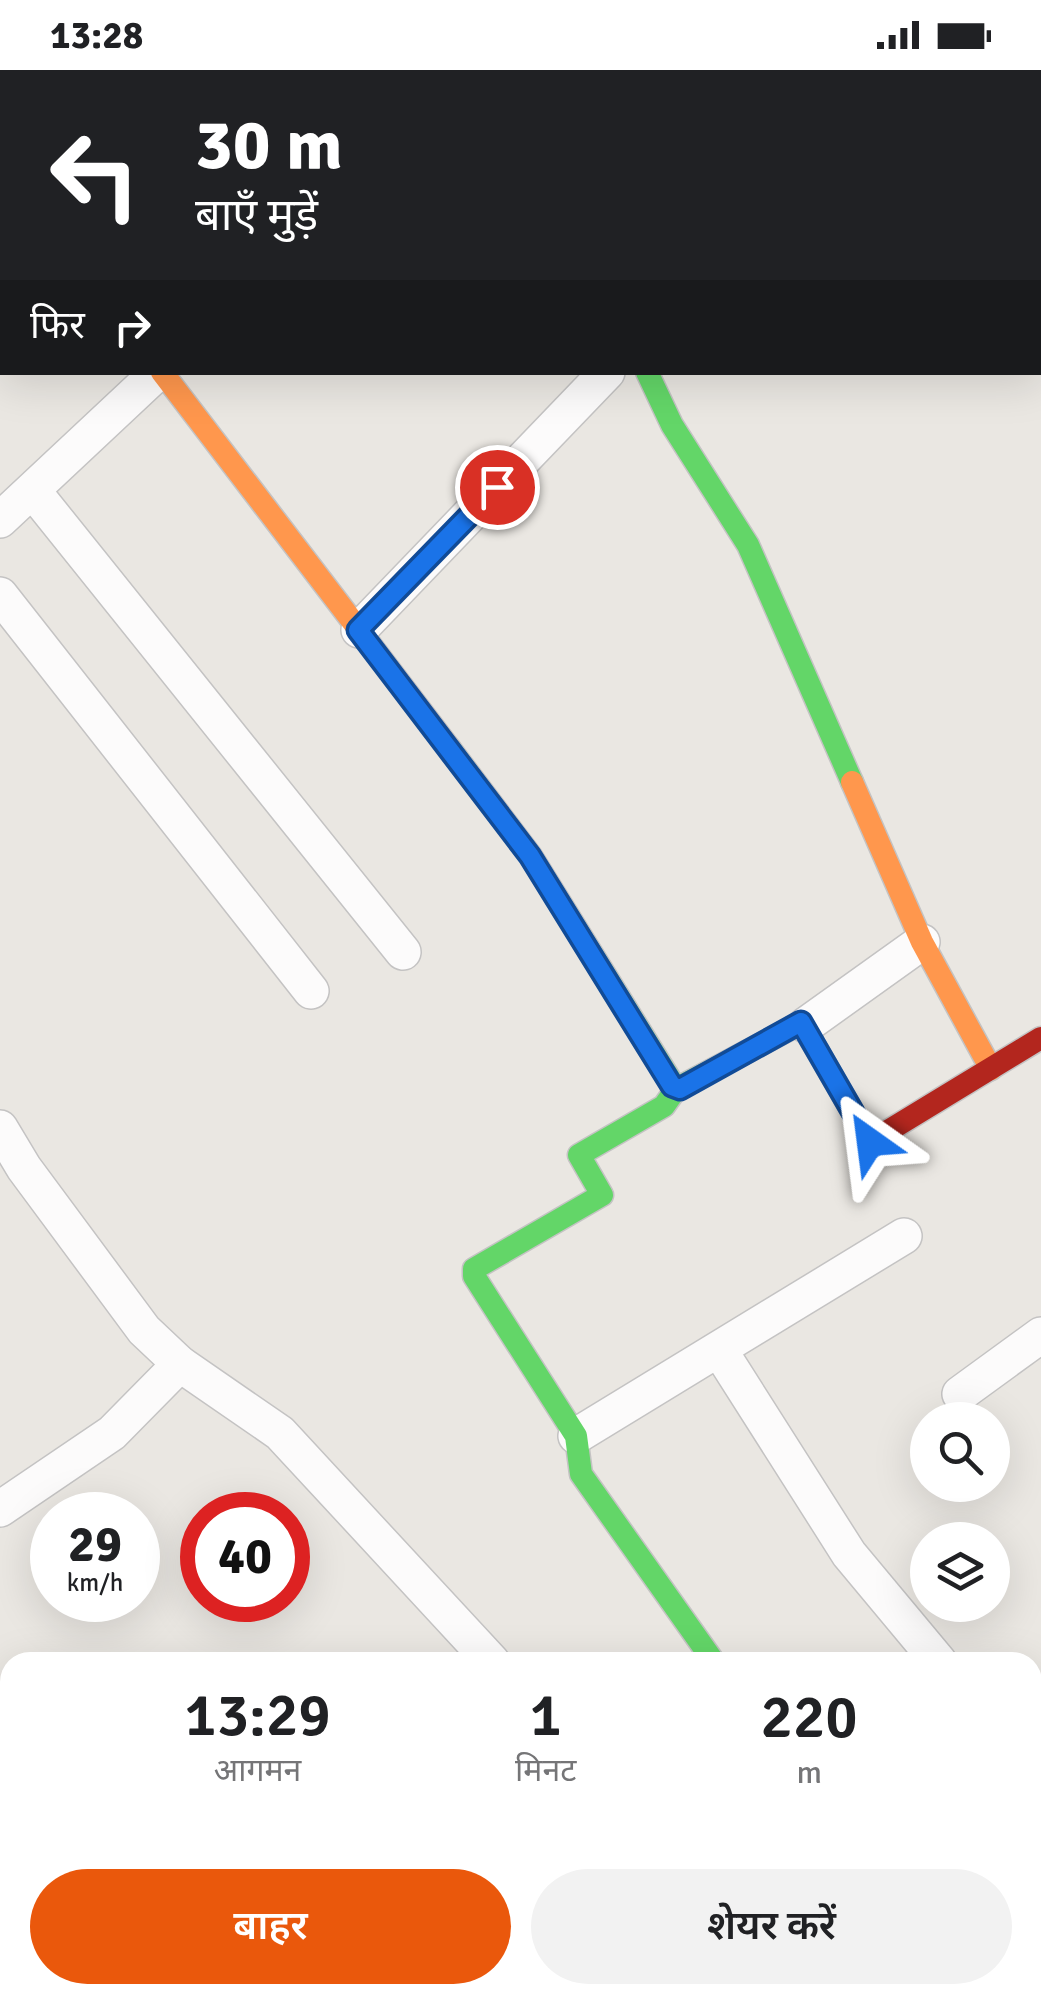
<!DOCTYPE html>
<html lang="hi">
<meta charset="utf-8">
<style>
:root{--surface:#fff;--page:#f2f2f2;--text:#202124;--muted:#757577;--accent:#ea580c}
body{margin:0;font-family:Signika,"Noto Sans Devanagari",sans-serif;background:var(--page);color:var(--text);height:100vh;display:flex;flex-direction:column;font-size:38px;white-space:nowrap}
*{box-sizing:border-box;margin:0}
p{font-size:32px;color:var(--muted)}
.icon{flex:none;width:55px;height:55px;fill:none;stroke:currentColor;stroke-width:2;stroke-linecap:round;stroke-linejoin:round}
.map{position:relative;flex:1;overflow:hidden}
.sheet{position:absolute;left:0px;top:1582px;width:1042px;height:352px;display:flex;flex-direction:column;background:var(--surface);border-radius:30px 30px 0 0;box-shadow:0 10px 40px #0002}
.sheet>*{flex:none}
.top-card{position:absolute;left:0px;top:0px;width:1042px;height:305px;box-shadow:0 10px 40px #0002;background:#202124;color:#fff;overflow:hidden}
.controls{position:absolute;left:910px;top:1332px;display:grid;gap:20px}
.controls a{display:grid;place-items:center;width:100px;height:100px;border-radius:50%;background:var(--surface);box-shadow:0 10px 40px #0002;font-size:50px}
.speed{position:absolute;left:30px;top:1422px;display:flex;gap:20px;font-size:50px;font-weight:700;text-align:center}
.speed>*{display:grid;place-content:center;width:130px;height:130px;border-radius:50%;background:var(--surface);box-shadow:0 10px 40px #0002;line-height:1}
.speed small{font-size:25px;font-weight:400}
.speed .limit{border:15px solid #d22;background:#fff;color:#111}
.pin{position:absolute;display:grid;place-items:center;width:85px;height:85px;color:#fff;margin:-42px;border:5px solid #fff;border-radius:50%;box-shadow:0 2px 10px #0007}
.me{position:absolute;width:110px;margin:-55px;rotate:329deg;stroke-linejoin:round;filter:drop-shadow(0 0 8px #0008)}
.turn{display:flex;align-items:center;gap:35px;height:210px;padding:0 30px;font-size:45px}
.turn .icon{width:130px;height:130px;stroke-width:2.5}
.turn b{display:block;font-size:70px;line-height:85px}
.then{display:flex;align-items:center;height:95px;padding:0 30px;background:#0003;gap:20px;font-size:38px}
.eta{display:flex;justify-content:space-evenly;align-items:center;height:170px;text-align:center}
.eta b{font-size:60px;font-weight:600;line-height:70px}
.cta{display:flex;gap:20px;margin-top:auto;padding:20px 30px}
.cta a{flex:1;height:115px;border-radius:60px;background:var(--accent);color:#fff;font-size:40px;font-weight:600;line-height:115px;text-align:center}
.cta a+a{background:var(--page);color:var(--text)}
.status{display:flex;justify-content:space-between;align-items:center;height:70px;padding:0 50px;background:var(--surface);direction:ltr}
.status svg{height:28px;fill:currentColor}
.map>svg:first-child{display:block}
</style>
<div class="status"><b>13:28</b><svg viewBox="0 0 49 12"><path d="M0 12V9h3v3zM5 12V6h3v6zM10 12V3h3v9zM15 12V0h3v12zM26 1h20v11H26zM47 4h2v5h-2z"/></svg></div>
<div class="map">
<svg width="1041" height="1933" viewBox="0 0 1041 1933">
<rect width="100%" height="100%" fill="#eae7e2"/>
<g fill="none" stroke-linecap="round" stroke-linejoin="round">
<!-- lane casing -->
<g stroke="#c4c3c3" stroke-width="20">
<g id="lane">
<path d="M341,2L343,0"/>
<path d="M839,1925L846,1933"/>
</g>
</g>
<!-- street casing -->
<g stroke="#c4c3c3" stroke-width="38">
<g id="street">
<path d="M910,2L913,0"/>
<path d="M33,421L403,882"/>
<path d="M0,450L158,302"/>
<path d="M0,525L311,921"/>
<path d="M359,560L607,302"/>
<path d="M806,955L922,872"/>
<path d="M0,1058L24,1098L144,1260L180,1294L280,1363L492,1592"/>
<path d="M720,1281L849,1484L939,1592"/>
<path d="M960,1324L1041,1265"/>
<path d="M576,1366L904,1166"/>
<path d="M0,1439L112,1363L180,1294"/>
<path d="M1032,1696L1041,1705"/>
<path d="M0,1799L10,1801"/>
<path d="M535,1925L544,1933"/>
<path d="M734,1933L746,1925"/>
</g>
</g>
<!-- fast casing -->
<g stroke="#c4c3c3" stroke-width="25">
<g id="fast">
<path d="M647,302L672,355L748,475L852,712"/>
<path d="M450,679L531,786L676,1019L801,953L817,980"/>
<path d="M676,1019L664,1036L579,1085L602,1125L474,1199V1206L576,1366L581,1404L714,1592"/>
</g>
</g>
<!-- slow casing -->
<g stroke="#c4c3c3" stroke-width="25">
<g id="slow">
<path d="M423,0L429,2"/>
<path d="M162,302L450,679"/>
<path d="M852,712L922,872L991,999"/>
</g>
</g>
<!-- jam casing -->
<g stroke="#c4c3c3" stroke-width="25">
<g id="jam">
<path d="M1040,231L1041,232"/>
<path d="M817,980L870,1072L1041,968"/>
</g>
</g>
<!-- lane -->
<use href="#lane" stroke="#fcfbfb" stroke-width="18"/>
<!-- street -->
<use href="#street" stroke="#fcfbfb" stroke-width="35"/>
<!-- fast -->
<use href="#fast" stroke="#63d668" stroke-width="22"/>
<!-- slow -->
<use href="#slow" stroke="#ff974d" stroke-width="22"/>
<!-- jam -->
<use href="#jam" stroke="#b3261e" stroke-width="22"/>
</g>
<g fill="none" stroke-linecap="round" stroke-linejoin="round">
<!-- route casing -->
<g stroke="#114b97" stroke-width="25">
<path id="route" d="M497,417L358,560L530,786L672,1016L680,1019L801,952L870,1072"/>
</g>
<!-- route -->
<use href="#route" stroke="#1a73e8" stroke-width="18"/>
</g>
</svg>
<div class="controls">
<a><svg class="icon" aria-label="search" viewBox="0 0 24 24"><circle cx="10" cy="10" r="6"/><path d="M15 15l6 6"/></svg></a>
<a><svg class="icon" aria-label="layers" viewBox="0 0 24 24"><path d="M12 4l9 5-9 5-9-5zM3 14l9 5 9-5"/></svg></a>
</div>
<div class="speed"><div>29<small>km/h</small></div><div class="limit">40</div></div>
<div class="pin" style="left:497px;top:417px;background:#d93025"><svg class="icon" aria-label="arrive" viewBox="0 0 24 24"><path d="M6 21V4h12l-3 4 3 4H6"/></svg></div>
<svg class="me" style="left:870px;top:1072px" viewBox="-20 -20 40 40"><path d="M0-17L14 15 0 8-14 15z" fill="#1a73e8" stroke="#fff" stroke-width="4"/></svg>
<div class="top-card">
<div class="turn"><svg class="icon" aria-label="left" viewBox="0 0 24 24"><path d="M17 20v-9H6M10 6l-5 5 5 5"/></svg><div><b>30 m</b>बाएँ मुड़ें</div></div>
<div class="then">फिर<svg class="icon" aria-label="right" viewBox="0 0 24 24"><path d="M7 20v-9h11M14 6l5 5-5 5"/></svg></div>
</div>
<section class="sheet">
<div class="eta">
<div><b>13:29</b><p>आगमन</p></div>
<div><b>1</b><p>मिनट</p></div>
<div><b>220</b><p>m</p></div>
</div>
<div class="cta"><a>बाहर</a><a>शेयर करें</a></div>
</section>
</div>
